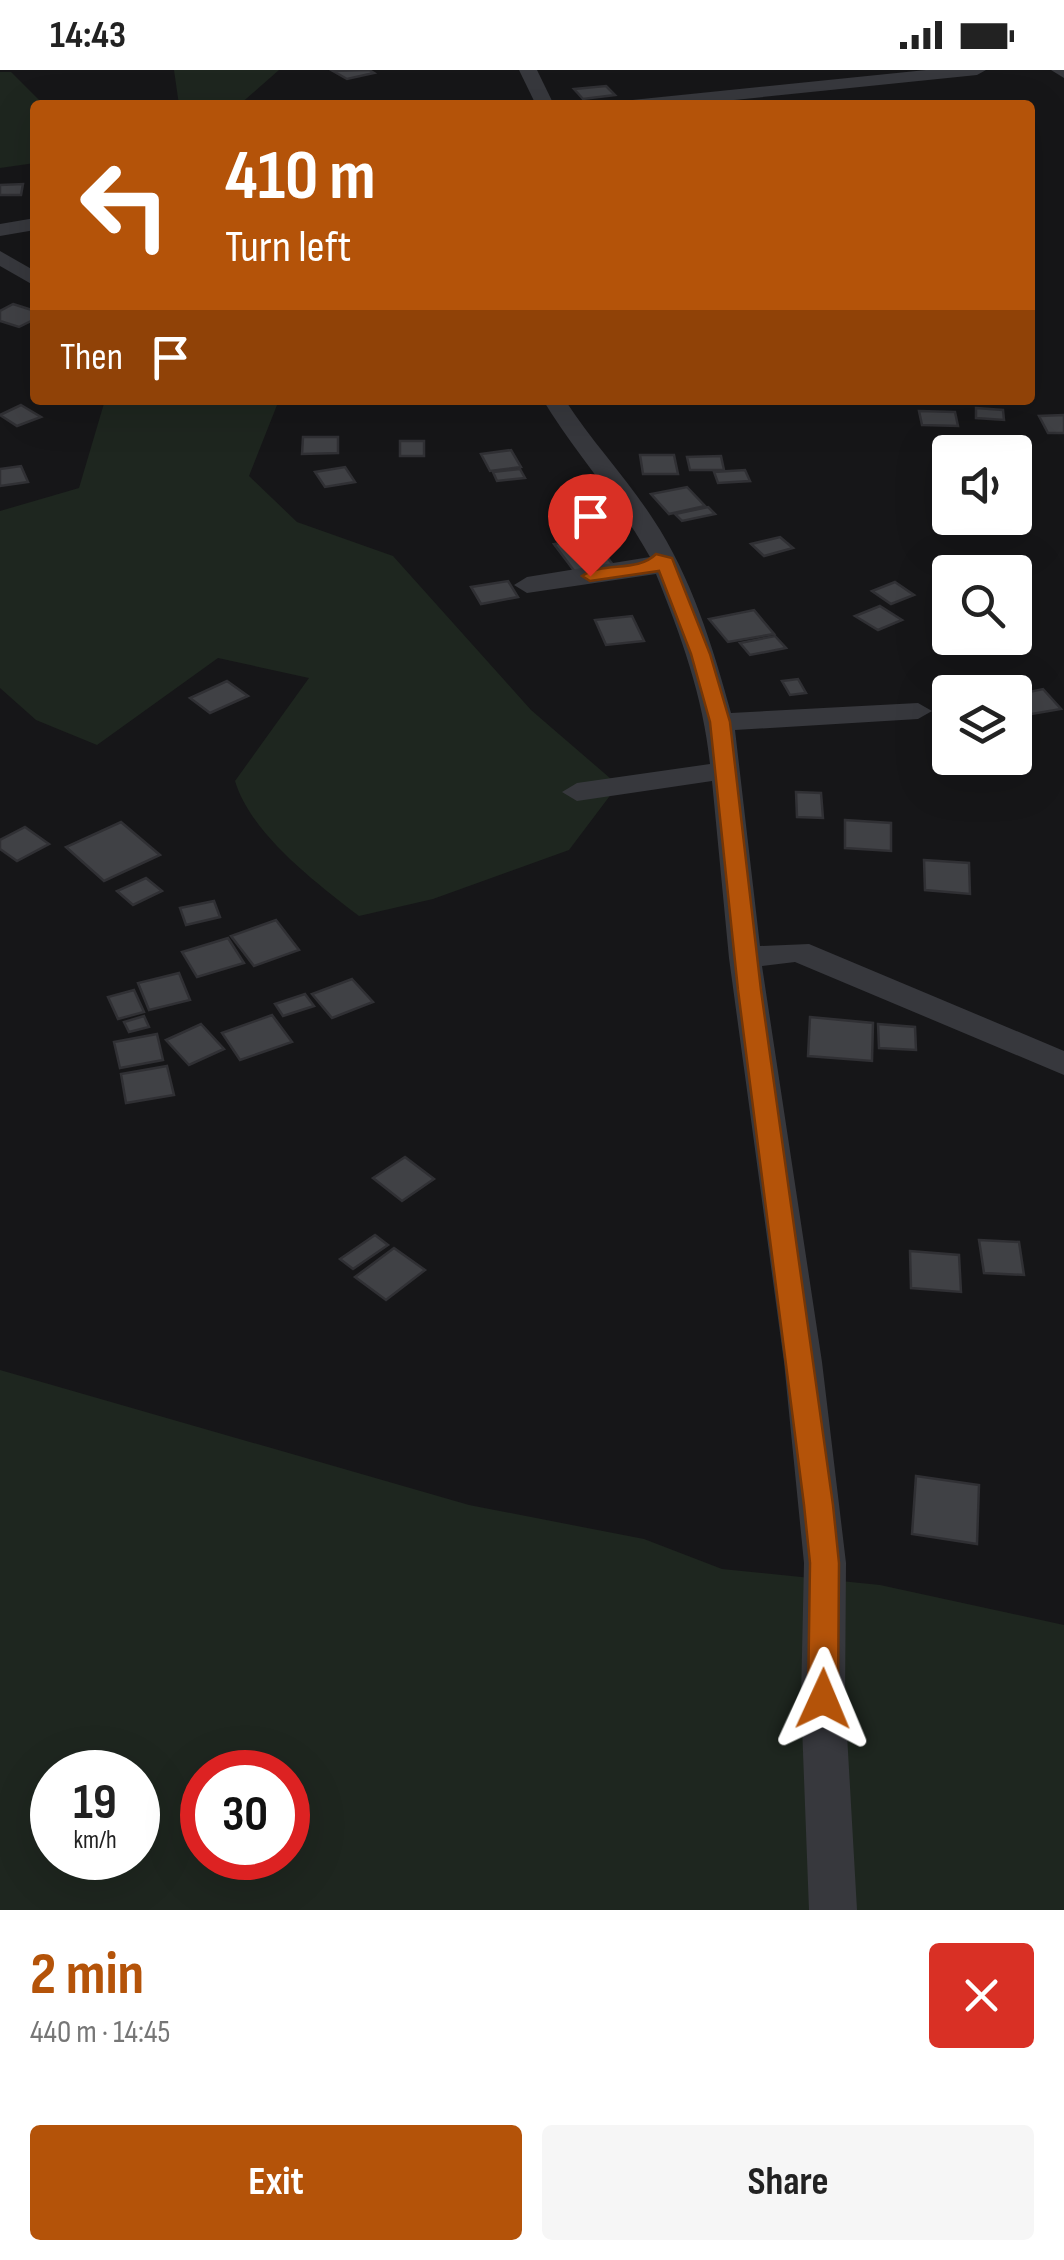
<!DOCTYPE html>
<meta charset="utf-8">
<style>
:root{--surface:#fff;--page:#f6f6f6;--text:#222;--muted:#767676;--accent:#b45309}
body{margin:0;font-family:"Sofia Sans Condensed",sans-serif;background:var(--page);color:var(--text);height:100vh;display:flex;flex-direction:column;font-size:38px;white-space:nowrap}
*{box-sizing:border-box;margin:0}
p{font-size:32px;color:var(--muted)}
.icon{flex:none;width:55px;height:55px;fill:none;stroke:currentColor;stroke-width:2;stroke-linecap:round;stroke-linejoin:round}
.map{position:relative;height:1840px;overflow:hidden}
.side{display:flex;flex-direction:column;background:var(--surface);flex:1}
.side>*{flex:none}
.hud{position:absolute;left:30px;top:30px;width:1005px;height:305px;border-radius:10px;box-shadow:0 10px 40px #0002;background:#b45309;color:#fff;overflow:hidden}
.tools{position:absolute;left:932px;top:365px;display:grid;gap:20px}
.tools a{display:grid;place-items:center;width:100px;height:100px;border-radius:10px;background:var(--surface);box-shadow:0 10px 40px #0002;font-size:50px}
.speed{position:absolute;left:30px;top:1680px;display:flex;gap:20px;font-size:50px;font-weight:700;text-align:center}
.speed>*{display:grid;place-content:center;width:130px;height:130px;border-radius:50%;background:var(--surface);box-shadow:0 10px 40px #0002;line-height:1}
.speed small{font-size:25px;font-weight:400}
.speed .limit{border:15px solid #d22;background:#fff;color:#111}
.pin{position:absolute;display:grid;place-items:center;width:85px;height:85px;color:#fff;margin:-102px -42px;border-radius:50% 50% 50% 0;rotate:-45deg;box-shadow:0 0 10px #0007}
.pin .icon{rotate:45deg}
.me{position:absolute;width:110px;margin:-55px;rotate:1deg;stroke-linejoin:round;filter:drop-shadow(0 0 8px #0008)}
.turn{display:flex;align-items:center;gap:35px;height:210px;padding:0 30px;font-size:45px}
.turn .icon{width:130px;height:130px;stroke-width:2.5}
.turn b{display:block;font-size:70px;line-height:85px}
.then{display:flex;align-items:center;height:95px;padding:0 30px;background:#0003;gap:20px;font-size:38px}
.round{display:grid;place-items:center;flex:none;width:105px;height:105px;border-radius:10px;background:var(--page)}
.overview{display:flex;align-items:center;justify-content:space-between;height:170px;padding:0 30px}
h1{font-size:60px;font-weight:700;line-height:75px;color:var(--accent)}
.button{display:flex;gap:20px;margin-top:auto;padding:20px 30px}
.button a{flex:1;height:115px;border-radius:10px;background:var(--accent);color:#fff;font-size:40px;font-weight:700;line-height:115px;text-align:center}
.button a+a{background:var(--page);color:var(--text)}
.status{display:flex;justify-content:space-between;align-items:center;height:70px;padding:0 50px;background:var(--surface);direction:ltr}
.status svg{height:28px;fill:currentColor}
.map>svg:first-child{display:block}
</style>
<div class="status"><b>14:43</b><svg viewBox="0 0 49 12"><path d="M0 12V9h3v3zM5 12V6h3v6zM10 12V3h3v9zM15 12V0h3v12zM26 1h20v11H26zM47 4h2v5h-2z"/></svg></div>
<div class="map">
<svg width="1064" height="1840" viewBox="0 0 1064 1840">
<rect width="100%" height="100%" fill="#161618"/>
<!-- green -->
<g fill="#1e261f" fill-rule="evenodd">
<path d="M174,0H279L239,35H179Z"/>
<path d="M0,2H11L44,35H35V93L0,98Z"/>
<path d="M105,330H279L249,406L297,452L393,486L531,640L618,715L569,780L433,829L359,846C316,813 251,764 235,711L309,608L218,588L97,675L36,650L0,618V441L79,418Z"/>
<path d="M0,1300L469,1435L644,1469L722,1499L880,1515L1064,1555V1840H0ZM52,1702H138V1788H52ZM202,1702H288V1788H202Z"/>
</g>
<!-- building -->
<g fill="#404145" stroke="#303034" stroke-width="2.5">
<path d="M369,0L374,3L347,9L333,1Z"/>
<path d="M606,16L615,25L583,29L574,19Z"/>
<path d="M23,114L21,125H0V115Z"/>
<path d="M13,234L35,241V249L19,257L0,251V241Z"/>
<path d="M21,335L41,347L17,356L0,345Z"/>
<path d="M976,338L1003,340L1004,350L976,348Z"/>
<path d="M919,341L955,342L958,356L922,355Z"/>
<path d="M1064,345V363H1048L1039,346Z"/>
<path d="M303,367H338V383L302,384Z"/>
<path d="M1017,369L1027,380L998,382L989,372Z"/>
<rect x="400" y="371" width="24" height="15"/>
<path d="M511,380L521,397L490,401L481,384Z"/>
<path d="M640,385H674L678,404H643Z"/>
<path d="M721,386L724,400H690L687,387Z"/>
<path d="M21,396L28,412L0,416V399Z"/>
<path d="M345,397L355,412L325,417L315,402Z"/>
<path d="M520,399L525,408L497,411L493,402Z"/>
<path d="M745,400L750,411L718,413L714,402Z"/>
<path d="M687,417L705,436L669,444L651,424Z"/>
<path d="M708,437L715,444L682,451L675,444Z"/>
<path d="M598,446L610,459L580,465L569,452Z"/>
<path d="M592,467L613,495L575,502L554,474Z"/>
<path d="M780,467L793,478L764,486L751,474Z"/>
<path d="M508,511L518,527L481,534L471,517Z"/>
<path d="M895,512L914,525L891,534L872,521Z"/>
<path d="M880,536L902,550L878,560L855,546Z"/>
<path d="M754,540L774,564L728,572L709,549Z"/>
<path d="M632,546L644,571L606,575L595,550Z"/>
<path d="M775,566L786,578L750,585L740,573Z"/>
<path d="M798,609L806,623L790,625L782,611Z"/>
<path d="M227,611L248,626L210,643L190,628Z"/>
<path d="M1043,619L1061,639L1032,644L1015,625Z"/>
<path d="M796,722L821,723L823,748L797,747Z"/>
<path d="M845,750L891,753V781L845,778Z"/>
<path d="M121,752L160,785L104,811L66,777Z"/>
<path d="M25,757L49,774L17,791L0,779V770Z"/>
<path d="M924,790L969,793L970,824L925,820Z"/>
<path d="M146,808L162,821L133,835L117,821Z"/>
<path d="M214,831L220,847L186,855L180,838Z"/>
<path d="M276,850L299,880L254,896L231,866Z"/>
<path d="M228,868L244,893L197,907L182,882Z"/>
<path d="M179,903L190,930L149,940L138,913Z"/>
<path d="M352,909L373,932L332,948L312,924Z"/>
<path d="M134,920L144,942L118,949L108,927Z"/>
<path d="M305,924L314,936L283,946L275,934Z"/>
<path d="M272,945L292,972L240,990L222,963Z"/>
<path d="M144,946L149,957L129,962L124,952Z"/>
<path d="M810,947L873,953L872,991L808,986Z"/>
<path d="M201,954L224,979L189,995L166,970Z"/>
<path d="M878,954L915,957L916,980L879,978Z"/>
<path d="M157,964L163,990L120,998L114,972Z"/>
<path d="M167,996L174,1025L126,1033L121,1004Z"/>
<path d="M405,1087L434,1109L402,1131L373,1108Z"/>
<path d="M375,1165L388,1175L353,1199L340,1189Z"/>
<path d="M979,1170L1019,1172L1024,1205L984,1203Z"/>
<path d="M394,1178L425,1200L386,1230L355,1207Z"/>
<path d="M910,1181L959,1185L961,1222L911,1218Z"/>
<path d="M916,1406L979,1415L977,1474L912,1464Z"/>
</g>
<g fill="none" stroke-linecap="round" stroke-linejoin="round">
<!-- street -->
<g fill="#37383d" fill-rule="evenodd">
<path d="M519,0H537L554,35H536Z"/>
<path d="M926,0H986L977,5L685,35H623L632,30Z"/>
<path d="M1051,0H1064V8Z"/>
<path d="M35,148V160L0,166V154Z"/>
<path d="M0,181L35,201V216L0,196Z"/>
<path d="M543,330H565C592,372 626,407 653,449C691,506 713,577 731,643L918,633L932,641L918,649L735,660L760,876L809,874L1064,981V1005L795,892L762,896L822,1292L846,1493L845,1629L857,1840H809L801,1629L804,1493L784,1292L729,888L712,711L577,731L562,722L577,713L710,694C703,626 681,566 656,504L527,523L514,515L527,507L650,487C619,431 576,384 543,330Z"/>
</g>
</g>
<!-- route -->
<path fill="#b45309" stroke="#753606" stroke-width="2.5" d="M656,484L672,488L710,584L730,652L761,920L833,1435L839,1493L838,1629L834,1639L823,1643L812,1639L808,1629L810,1493L804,1435L738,920L710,652L691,584L659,501L590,511L582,506C603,491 637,503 656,484Z"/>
</svg>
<div class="tools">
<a><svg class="icon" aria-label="sound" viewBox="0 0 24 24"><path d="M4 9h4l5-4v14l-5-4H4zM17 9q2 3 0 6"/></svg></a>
<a><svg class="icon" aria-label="search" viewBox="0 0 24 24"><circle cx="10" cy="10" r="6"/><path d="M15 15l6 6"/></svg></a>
<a><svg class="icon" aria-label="layers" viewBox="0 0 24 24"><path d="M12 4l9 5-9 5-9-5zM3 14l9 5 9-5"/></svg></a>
</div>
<div class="speed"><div>19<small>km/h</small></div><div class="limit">30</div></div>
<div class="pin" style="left:590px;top:506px;background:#d93025"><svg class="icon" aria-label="arrive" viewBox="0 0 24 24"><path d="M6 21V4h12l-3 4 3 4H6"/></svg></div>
<svg class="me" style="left:823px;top:1629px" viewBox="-20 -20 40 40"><path d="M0-17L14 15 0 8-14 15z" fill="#b45309" stroke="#fff" stroke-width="4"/></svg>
<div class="hud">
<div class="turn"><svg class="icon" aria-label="left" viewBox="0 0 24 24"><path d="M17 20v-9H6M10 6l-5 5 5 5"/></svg><div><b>410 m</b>Turn left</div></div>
<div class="then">Then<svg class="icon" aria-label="arrive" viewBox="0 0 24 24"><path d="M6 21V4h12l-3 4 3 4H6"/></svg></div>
</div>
</div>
<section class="side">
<div class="overview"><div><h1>2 min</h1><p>440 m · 14:45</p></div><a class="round" style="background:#d93025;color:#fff"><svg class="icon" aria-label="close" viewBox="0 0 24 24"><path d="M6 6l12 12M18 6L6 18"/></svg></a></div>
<div class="button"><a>Exit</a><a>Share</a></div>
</section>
